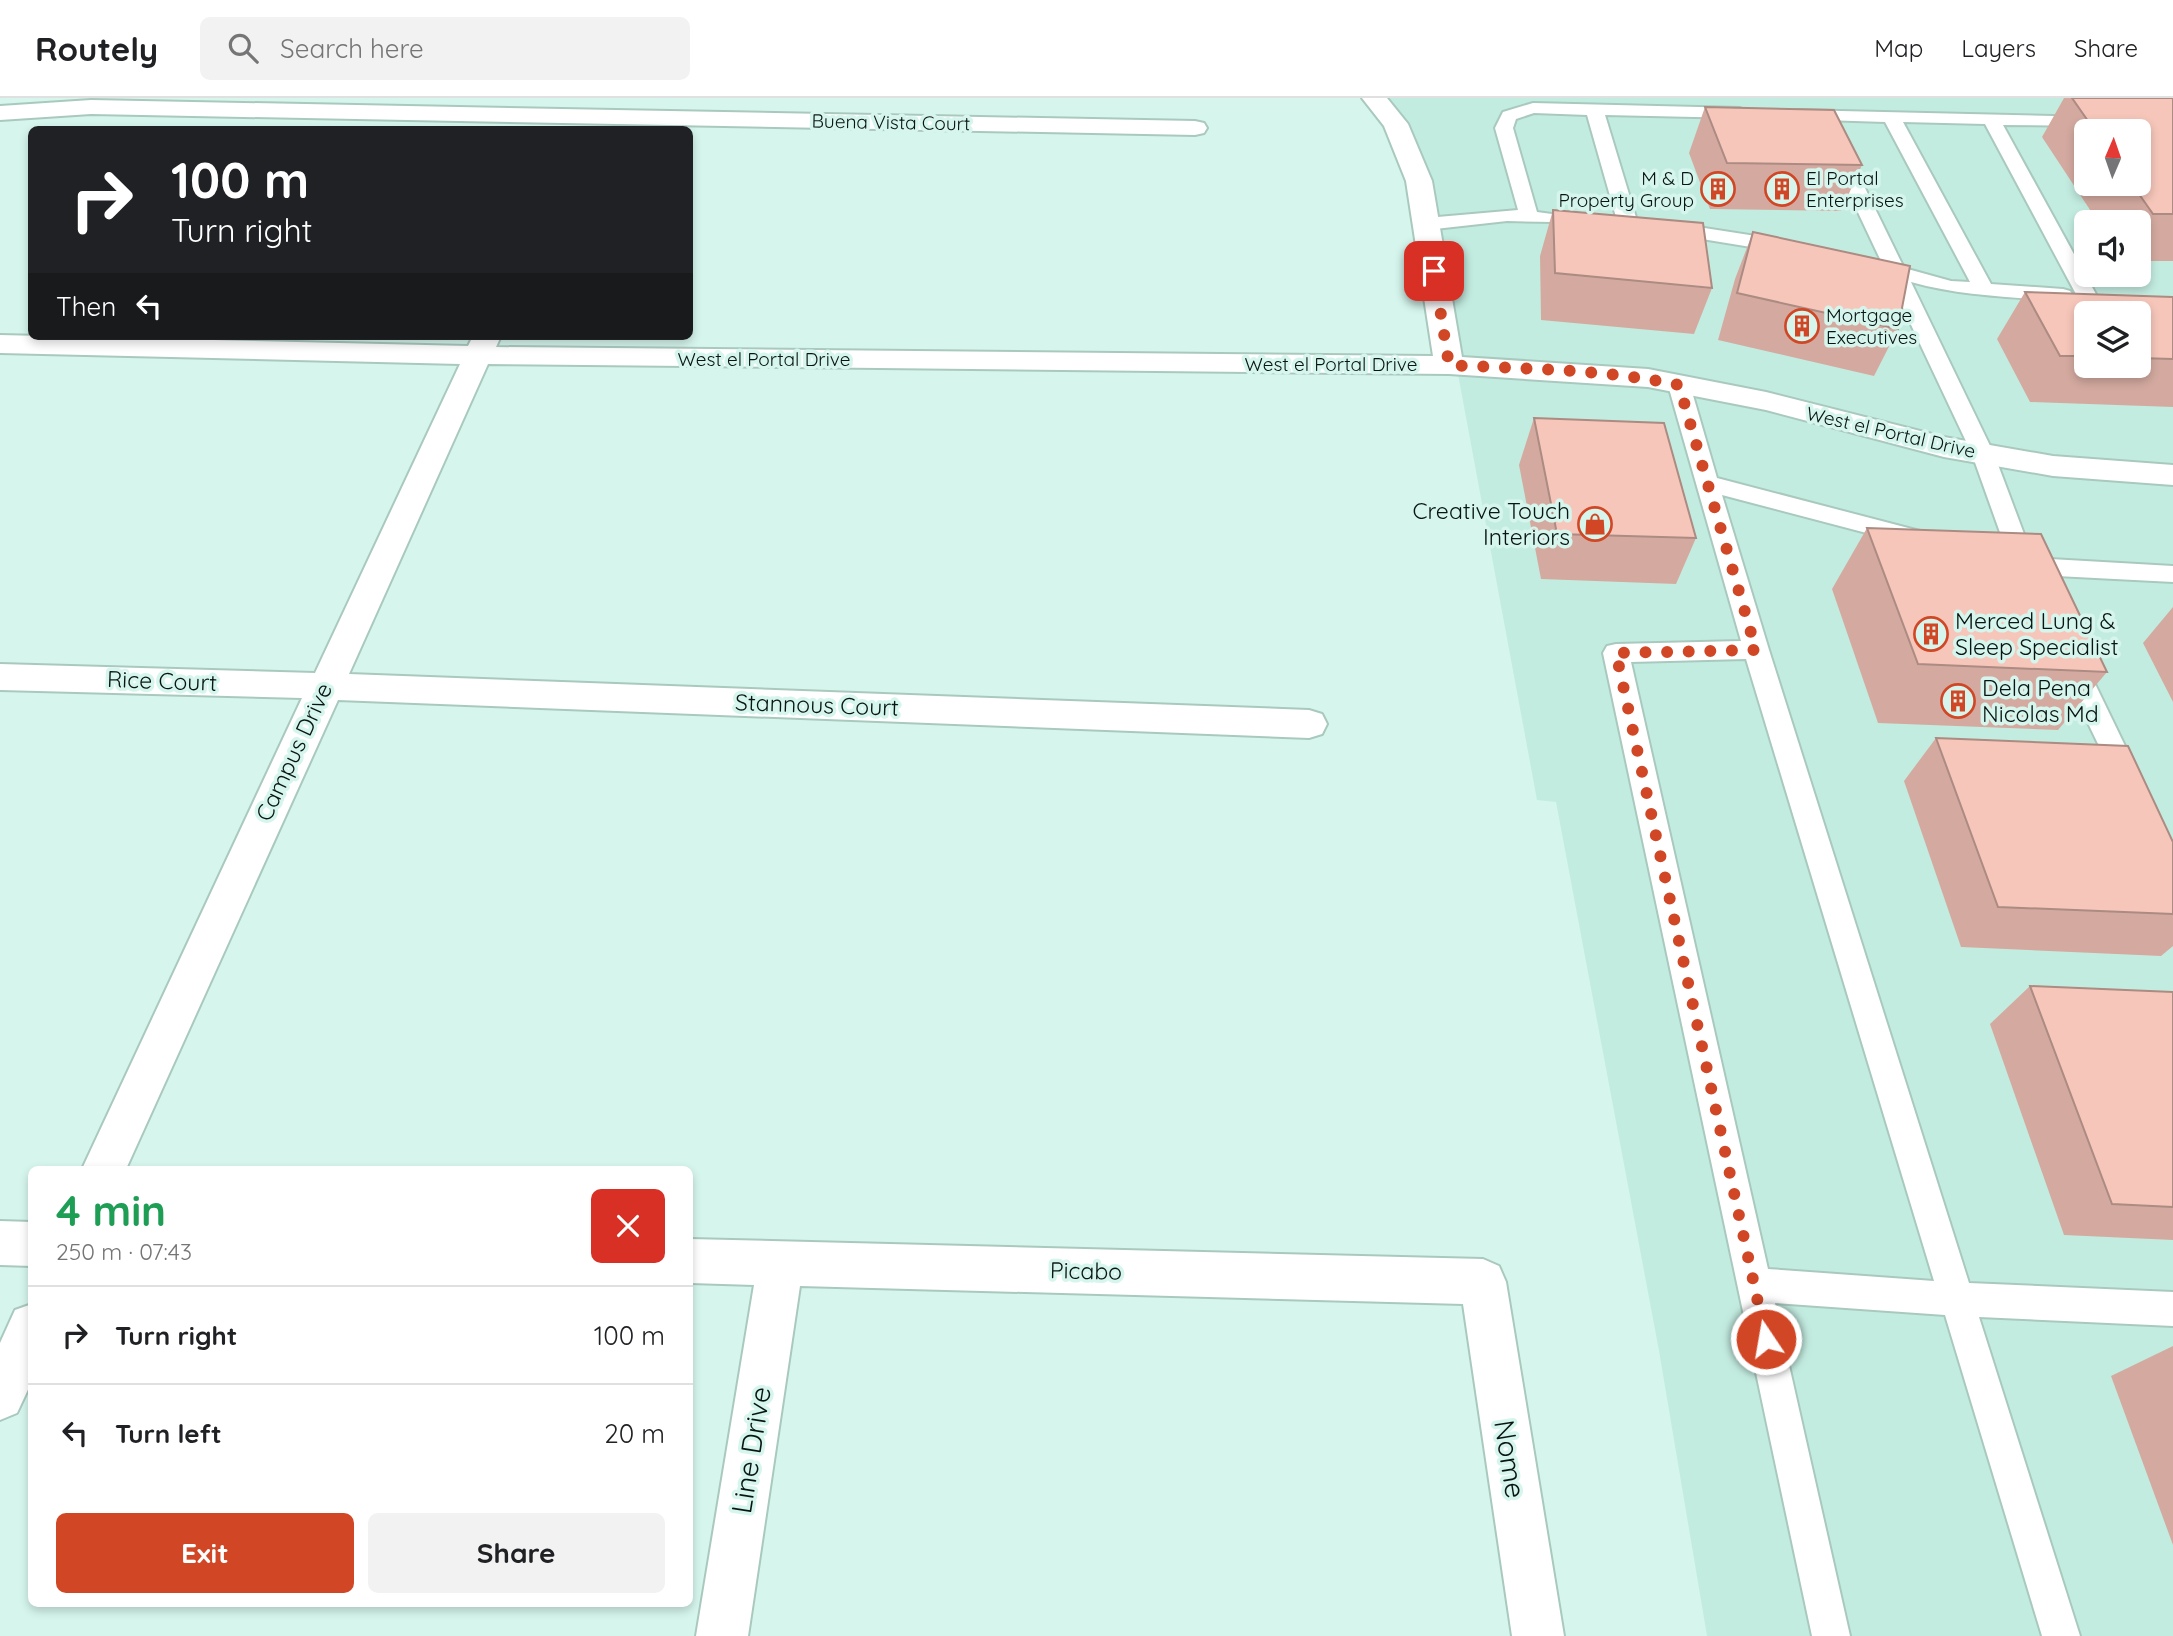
<!DOCTYPE html>
<meta charset="utf-8">
<style>
:root{--surface:#fff;--page:#f2f2f2;--text:#202124;--muted:#757577;--line:#e0e0e0;--accent:#d14725}
body{margin:0;font-family:Quicksand,sans-serif;background:var(--page);color:var(--text);height:100vh;display:flex;flex-direction:column;font-size:26px;white-space:nowrap}
*{box-sizing:border-box;margin:0}
p{font-size:23px;color:var(--muted)}
.icon{flex:none;width:38px;height:38px;fill:none;stroke:currentColor;stroke-width:2;stroke-linecap:round;stroke-linejoin:round}
.map{position:relative;flex:1;overflow:hidden}
.drawer{position:absolute;left:28px;top:1068px;width:665px;height:441px;display:flex;flex-direction:column;background:var(--surface);border-radius:10px;box-shadow:0 4px 10px #0003}
.drawer>*{flex:none}
.top-card{position:absolute;left:28px;top:28px;width:665px;height:214px;border-radius:10px;box-shadow:0 4px 10px #0003;background:#202124;color:#fff;overflow:hidden}
.needle{width:46px;rotate:2deg}
.buttons{position:absolute;left:2074px;top:21px;display:grid;gap:14px}
.buttons a{display:grid;place-items:center;width:77px;height:77px;border-radius:10px;background:var(--surface);box-shadow:0 4px 10px #0003;font-size:35px}
.pin{position:absolute;display:grid;place-items:center;width:60px;height:60px;color:#fff;margin:-30px;border-radius:14px;box-shadow:0 4px 10px #0006}
.me{position:absolute;width:77px;margin:-38px;rotate:348deg;stroke-linejoin:round;filter:drop-shadow(0 0 5px #0008)}
.turn{display:flex;align-items:center;gap:24px;height:147px;padding:0 28px;font-size:32px}
.turn .icon{width:91px;height:91px;stroke-width:2.5}
.turn b{display:block;font-size:49px;line-height:60px}
.then{display:flex;align-items:center;height:66px;padding:0 28px;background:#0003;gap:14px;font-size:26px}
.round{display:grid;place-items:center;flex:none;width:74px;height:74px;border-radius:10px;background:var(--page)}
.summary{display:flex;align-items:center;justify-content:space-between;height:119px;padding:0 28px}
h1{font-size:42px;font-weight:700;line-height:52px;color:#1e9e55}
.action{display:flex;gap:14px;margin-top:auto;padding:14px 28px}
.action a{flex:1;height:80px;border-radius:10px;background:var(--accent);color:#fff;font-size:28px;font-weight:700;line-height:80px;text-align:center}
.action a+a{background:var(--page);color:var(--text)}
ul{padding:0;list-style:none}
li{display:flex;align-items:center;gap:21px;height:98px;padding:0 28px;border-top:2px solid var(--line)}
li div{flex:1}
li b{display:block;font-size:26px}
li em{font-style:normal}
header{display:flex;align-items:center;gap:42px;box-sizing:border-box;height:98px;padding:0 35px;background:var(--surface);border-bottom:2px solid var(--line)}
header strong{font-size:33px}
nav{display:flex;gap:38px;margin-inline-start:auto;font-size:24px}
.search{width:490px;height:63px;background:var(--page);display:flex;align-items:center;gap:18px;box-sizing:border-box;padding:0 24px;border-radius:10px;color:var(--muted);font-size:26px}
.map>svg:first-child{display:block}
</style>
<header>
<strong>Routely</strong>
<div class="search"><svg class="icon" aria-label="search" viewBox="0 0 24 24"><circle cx="10" cy="10" r="6"/><path d="M15 15l6 6"/></svg>Search here</div>
<nav><a>Map</a><a>Layers</a><a>Share</a></nav>
</header>
<div class="map">
<svg width="2173" height="1538" viewBox="0 0 2173 1538">
<rect width="100%" height="100%" fill="#d6f6ed"/>
<!-- built -->
<path fill="#c3ece0" fill-rule="evenodd" d="M1361,0H2173V1538H1707L1659,1253L1556,704L1537,702L1447,217L1403,58ZM2086,33H2138V86H2086ZM2086,124H2138V177H2086ZM2086,215H2138V268H2086Z"/>
<g fill="none" stroke-linecap="round" stroke-linejoin="round">
<!-- lane casing -->
<g stroke="#a9c9bf" stroke-width="4">
<g id="lane">
<path d="M1533,5L1740,10L1749,15L1740,20L1605,17L1638,126L1635,130L1628,132L1618,126L1587,17L1534,15L1516,21L1513,30L1537,114L1552,116L1555,120L1552,124L1507,123L1426,132L1419,130L1416,126L1419,122L1426,120L1518,112L1495,30L1503,14Z"/>
<path d="M1798,12L2096,19L2099,23L2096,27L2090,28L2003,27L2097,198L2094,202H2080L2077,198L1985,26L1903,24L1991,186L2063,191L2070,193L2073,197L2070,201L2063,203C2011,199 1961,198 1911,184L1994,356L2033,460L2173,468V484L2037,477L2027,481L2019,479L2012,468L1972,356L1888,178L1865,171L1862,167L1865,163H1881L1829,53L1832,49H1844L1847,53L1904,170L1951,183L1970,184L1885,24L1792,21L1789,17L1792,13Z"/>
<path d="M1666,124L1788,143L1798,149L1788,155L1659,134L1656,130L1659,126Z"/>
<path d="M1679,280L1687,282L1690,287L1717,380L1916,432L1924,434L1928,440L1924,446L1916,448L1722,397L1769,552L1969,1185L2173,1194V1228L1979,1219L2080,1538H2042L1945,1217L1775,1205L1850,1538H1812L1603,555L1607,548L1616,546L1741,543L1668,287L1671,282ZM1746,561L1934,1183L1768,1171L1631,564Z"/>
<path d="M2071,554L2080,556L2084,563L2141,681L2137,688L2128,692L2119,688L2115,681L2058,563L2062,556Z"/>
</g>
</g>
<!-- street casing -->
<g stroke="#a9c9bf" stroke-width="4">
<g id="street">
<path d="M1362,0H1387L1408,26L1432,83L1462,259L1648,271L1766,294L1944,339L2053,358L2173,367V387L2053,378L1944,359L1766,312L1648,289L1449,276L488,266L349,576L1309,612L1322,616L1327,626L1322,636L1309,640L338,602L126,1071H82L302,600L0,592V566L315,575L460,266L0,255V237L468,248L473,238H501L496,249L1433,258L1406,83L1384,28Z"/>
<path d="M91,2L1195,23L1204,25L1207,30L1204,35L1195,37L91,16L0,22V8Z"/>
<path d="M0,1123L32,1124V1168L0,1167Z"/>
<path d="M690,1141L1483,1161L1499,1168L1506,1184L1564,1538H1512L1463,1206L800,1188L748,1538H696L754,1187L690,1185Z"/>
<path d="M32,1206V1283L17,1315L0,1322V1245L15,1212Z"/>
</g>
</g>
<!-- lane -->
<use href="#lane" fill="#fff" fill-rule="evenodd"/>
<!-- street -->
<use href="#street" fill="#fff" fill-rule="evenodd"/>
</g>
<!-- wall -->
<g fill="#d4aaa0" fill-rule="evenodd">
<path d="M2064,0H2172L2173,1V163H2138V124H2098L2042,39ZM2086,33H2138V86H2086Z"/>
<path d="M1705,9L1862,67L1841,113L1710,111L1689,55Z"/>
<path d="M1553,112L1712,190L1694,236L1541,222L1540,158Z"/>
<path d="M1753,134L1898,231L1874,278L1718,242L1735,181Z"/>
<path d="M2025,194L2173,199V309L2030,304L1997,241ZM2086,215H2138V268H2086Z"/>
<path d="M1534,320L1696,440L1676,486L1541,481L1519,367Z"/>
<path d="M1867,430L2107,574L2058,632L1878,625L1832,491Z"/>
<path d="M2173,509V604L2143,545Z"/>
<path d="M1936,640L2173,744V848L2161,858L1961,849L1904,683Z"/>
<path d="M2030,888L2173,894V1142L2064,1137L1990,926Z"/>
<path d="M2173,1248V1447L2111,1278Z"/>
</g>
<!-- building -->
<g fill="#f6c6ba" stroke="#ac8b82" stroke-width="2">
<path d="M2072,0H2172L2173,1V116H2153L2132,86H2138V33H2095Z"/>
<path d="M1705,9L1834,12L1862,67L1727,65Z"/>
<path d="M1553,112L1703,125L1712,190L1555,175Z"/>
<path d="M1753,134L1910,168L1898,231L1737,195Z"/>
<path d="M2025,194L2173,199V261L2138,260V215H2086V258H2060Z"/>
<path d="M1534,320L1664,325L1696,440L1557,436Z"/>
<path d="M1867,430L2041,436L2107,574L1918,566Z"/>
<path d="M1936,640L2128,648L2173,744V816L1998,809Z"/>
<path d="M2030,888L2173,894V1109L2112,1106Z"/>
</g>
<g fill="none" stroke-linecap="round" stroke-linejoin="round">
<!-- route -->
<path stroke="#d14725" stroke-width="12" stroke-dasharray="0 21.6" d="M1434,173L1449,267C1525,271 1604,271 1679,287L1756,552L1616,555L1766,1241"/>
</g>
<!-- icons -->
<defs>
<g id="building-ring" transform="scale(1.75)"><circle r="9.5" fill="#d6f6ed" stroke="#d14725" stroke-width="1.5"/><path d="M-4-6H4V6H1V3H-1V6H-4ZM-2.5-4.3h1.7v1.8h-1.7ZM.8-4.3h1.7v1.8H.8ZM-2.5-1h1.7V.8h-1.7ZM.8-1h1.7V.8H.8Z" fill="#d14725"/></g>
<g id="shop-ring" transform="scale(1.75)"><circle r="9.5" fill="#d6f6ed" stroke="#d14725" stroke-width="1.5"/><path d="M-5-2.5h2.3a2.7 3.5 0 0 1 5.4 0H5L5.5 6h-11ZM-1.5-2.5h3a1.5 2.3 0 0 0-3 0Z" fill="#d14725"/></g>
</defs>
<g fill-rule="evenodd">
<use href="#building-ring" x="1718" y="91"/>
<use href="#building-ring" x="1782" y="91"/>
<use href="#building-ring" x="1802" y="228"/>
<use href="#shop-ring" x="1595" y="426"/>
<use href="#building-ring" x="1931" y="536"/>
<use href="#building-ring" x="1958" y="603"/>
</g>
<g text-anchor="middle" stroke-width="7" stroke-linejoin="round" paint-order="stroke">
<!-- far-street labels -->
<g font-size="19" fill="#091512" stroke="#d6f6ed">
<text transform="translate(891 24) rotate(1)" y="7">Buena Vista Court</text>
<text x="764" y="268">West el Portal Drive</text>
<text x="1331" y="273">West el Portal Drive</text>
<text transform="translate(1891 334) rotate(13)" y="7">West el Portal Drive</text>
</g>
<!-- far-poi labels -->
<g font-size="19" fill="#091512" stroke="#d6f6ed" text-anchor="start">
<text x="1694" y="87" text-anchor="end">M &amp; D<tspan x="1694" dy="22">Property Group</tspan></text>
<text x="1806" y="87">El Portal<tspan x="1806" dy="22">Enterprises</tspan></text>
<text x="1826" y="224">Mortgage<tspan x="1826" dy="22">Executives</tspan></text>
</g>
<!-- poi labels -->
<g font-size="23" fill="#091512" stroke="#d6f6ed" text-anchor="start">
<text x="1570" y="421" text-anchor="end">Creative Touch<tspan x="1570" dy="26">Interiors</tspan></text>
<text x="1955" y="531">Merced Lung &amp;<tspan x="1955" dy="26">Sleep Specialist</tspan></text>
<text x="1982" y="598">Dela Pena<tspan x="1982" dy="26">Nicolas Md</tspan></text>
</g>
<!-- street labels -->
<g font-size="23" fill="#091512" stroke="#d6f6ed">
<text transform="translate(162 583) rotate(2)" y="8">Rice Court</text>
<text transform="translate(817 607) rotate(2)" y="8">Stannous Court</text>
<text transform="translate(294 654) rotate(-65)" y="8">Campus Drive</text>
<text transform="translate(1086 1173) rotate(1)" y="8">Picabo</text>
</g>
<!-- near-street labels -->
<g font-size="28" fill="#091512" stroke="#d6f6ed">
<text transform="translate(751 1352) rotate(-81)" y="10">Line Drive</text>
<text transform="translate(1510 1361) rotate(81)" y="10">Nome</text>
</g>
</g>
</svg>
<div class="buttons">
<a><svg class="needle" viewBox="-14 -14 28 28"><path d="M0-13l5 13h-10z" fill="#e53935"/><path d="M0 13l5-13h-10z" fill="#757577"/></svg></a>
<a><svg class="icon" aria-label="sound" viewBox="0 0 24 24"><path d="M4 9h4l5-4v14l-5-4H4zM17 9q2 3 0 6"/></svg></a>
<a><svg class="icon" aria-label="layers" viewBox="0 0 24 24"><path d="M12 4l9 5-9 5-9-5zM3 14l9 5 9-5"/></svg></a>
</div>
<div class="pin" style="left:1434px;top:173px;background:#d93025"><svg class="icon" aria-label="arrive" viewBox="0 0 24 24"><path d="M6 21V4h12l-3 4 3 4H6"/></svg></div>
<svg class="me" style="left:1766px;top:1241px" viewBox="-20 -20 40 40"><circle r="17" fill="#d14725" stroke="#fff" stroke-width="3"/><path d="M0-11L8 9 0 5-8 9z" fill="#fff"/></svg>
<div class="top-card">
<div class="turn"><svg class="icon" aria-label="right" viewBox="0 0 24 24"><path d="M7 20v-9h11M14 6l5 5-5 5"/></svg><div><b>100 m</b>Turn right</div></div>
<div class="then">Then<svg class="icon" aria-label="left" viewBox="0 0 24 24"><path d="M17 20v-9H6M10 6l-5 5 5 5"/></svg></div>
</div>
<section class="drawer">
<div class="summary"><div><h1>4 min</h1><p>250 m · 07:43</p></div><a class="round" style="background:#d93025;color:#fff"><svg class="icon" aria-label="close" viewBox="0 0 24 24"><path d="M6 6l12 12M18 6L6 18"/></svg></a></div>
<ul>
<li><svg class="icon" aria-label="right" viewBox="0 0 24 24"><path d="M7 20v-9h11M14 6l5 5-5 5"/></svg><div><b>Turn right</b></div><em>100 m</em></li>
<li><svg class="icon" aria-label="left" viewBox="0 0 24 24"><path d="M17 20v-9H6M10 6l-5 5 5 5"/></svg><div><b>Turn left</b></div><em>20 m</em></li>
</ul>
<div class="action"><a>Exit</a><a>Share</a></div>
</section>
</div>
